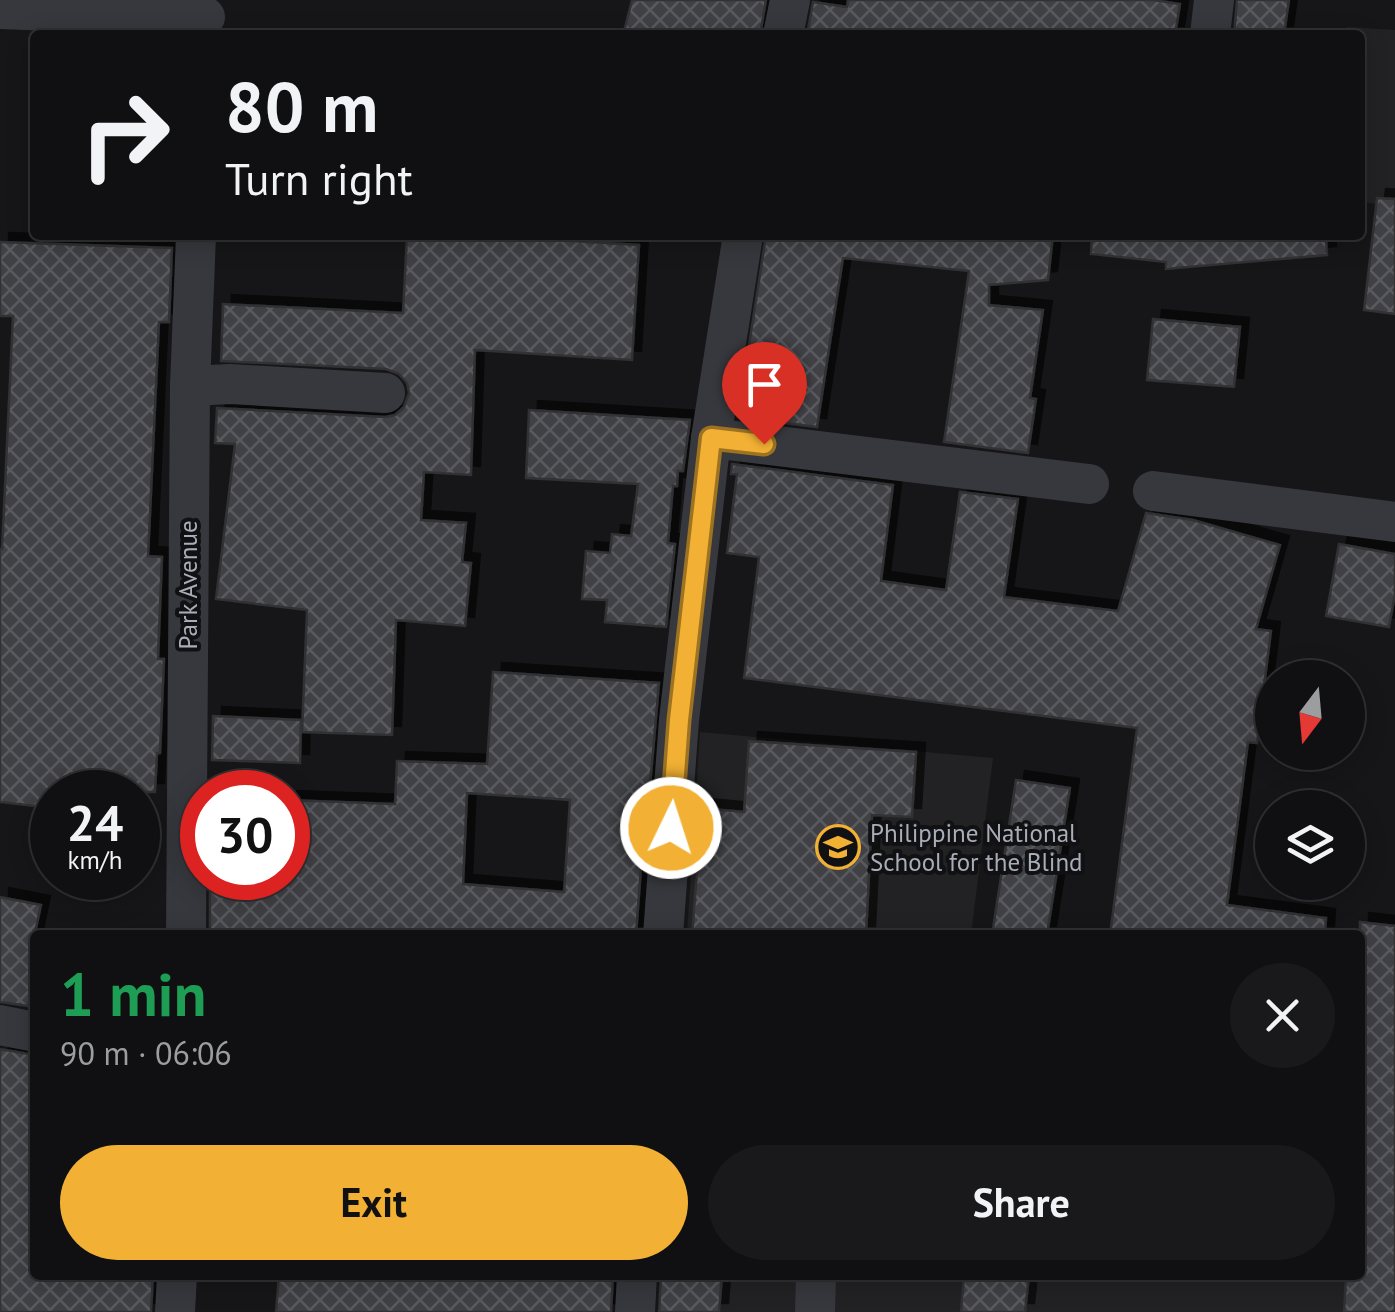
<!DOCTYPE html>
<meta charset="utf-8">
<style>
:root{--surface:#101012;--page:#19191b;--text:#f1f3f6;--muted:#9c9d9f;--line:#303032;--accent:#f2b134}
body{margin:0;font-family:"PT Sans",sans-serif;background:var(--page);color:var(--text);height:100vh;display:flex;flex-direction:column;font-size:38px;white-space:nowrap}
*{box-sizing:border-box;margin:0}
p{font-size:32px;color:var(--muted)}
.icon{flex:none;width:55px;height:55px;fill:none;stroke:currentColor;stroke-width:2;stroke-linecap:round;stroke-linejoin:round}
.map{position:relative;flex:1;overflow:hidden}
.details{position:absolute;left:30px;top:930px;width:1335px;height:350px;display:flex;flex-direction:column;background:var(--surface);border-radius:10px;box-shadow:0 5px 25px #0003,0 0 0 2px var(--line)}
.details>*{flex:none}
.guide{position:absolute;left:30px;top:30px;width:1335px;height:210px;border-radius:10px;box-shadow:0 5px 25px #0003,0 0 0 2px var(--line);background:#101012;color:var(--text);overflow:hidden}
.needle{width:65px;rotate:196deg}
.buttons{position:absolute;left:1255px;top:660px;display:grid;gap:20px}
.buttons a{display:grid;place-items:center;width:110px;height:110px;border-radius:50%;background:var(--surface);box-shadow:0 5px 25px #0003,0 0 0 2px var(--line);font-size:50px}
.speed{position:absolute;left:30px;top:770px;display:flex;gap:20px;font-size:50px;font-weight:700;text-align:center}
.speed>*{display:grid;place-content:center;width:130px;height:130px;border-radius:50%;background:var(--surface);box-shadow:0 5px 25px #0003,0 0 0 2px var(--line);line-height:1}
.speed small{font-size:25px;font-weight:400}
.speed .limit{border:15px solid #d22;background:#fff;color:#111}
.pin{position:absolute;display:grid;place-items:center;width:85px;height:85px;color:#fff;margin:-102px -42px;border-radius:50% 50% 50% 0;rotate:-45deg;box-shadow:0 0 10px #0007}
.pin .icon{rotate:45deg}
.me{position:absolute;width:110px;margin:-55px;rotate:4deg;stroke-linejoin:round;filter:drop-shadow(0 0 8px #0008)}
.turn{display:flex;align-items:center;gap:35px;height:210px;padding:0 30px;font-size:45px}
.turn .icon{width:130px;height:130px;stroke-width:2.5}
.turn b{display:block;font-size:70px;line-height:85px}
.round{display:grid;place-items:center;flex:none;width:105px;height:105px;border-radius:52px;background:var(--page)}
.head{display:flex;align-items:center;justify-content:space-between;height:170px;padding:0 30px}
h1{font-size:60px;font-weight:700;line-height:75px;color:#1e9e55}
.cta{display:flex;gap:20px;margin-top:auto;padding:20px 30px}
.cta a{flex:1;height:115px;border-radius:60px;background:var(--accent);color:#111;font-size:40px;font-weight:700;line-height:115px;text-align:center}
.cta a+a{background:var(--page);color:var(--text)}
.map>svg:first-child{display:block}
</style>
<div class="map">
<svg width="1395" height="1312" viewBox="0 0 1395 1312">
<defs>
<pattern id="building-cross-hatch" width="8" height="8" patternUnits="userSpaceOnUse" patternTransform="scale(2.5)"><rect width="8" height="8" fill="#404145"/><path d="M0 0l8 8M0 8l8-8" fill="none" stroke="#595a5e"/></pattern>
<filter id="shadow"><feDropShadow dx="9" dy="-9" stdDeviation="0" flood-color="#0009"/></filter>
</defs>
<rect width="100%" height="100%" fill="#161618"/>
<!-- built -->
<g fill="#222225">
<path d="M1347,27L1395,30V206L1360,202V35H1346Z"/>
<path d="M700,732L993,758L971,935H687Z"/>
<path d="M666,1275H1360L1395,1312H664Z"/>
</g>
<!-- building -->
<g fill="url(#building-cross-hatch)" stroke="#303034" stroke-width="2.5" fill-rule="evenodd" filter="url(#shadow)">
<path d="M632,0H766L760,35H623Z"/>
<path d="M848,0H1153L1180,4L1175,35H807L813,2L847,7Z"/>
<path d="M1237,0H1289L1284,35H1234Z"/>
<path d="M1377,198L1395,199V314L1364,310Z"/>
<path d="M407,235H474L639,245L632,360L475,350L471,475L424,472L421,520L466,523L462,562L471,563L465,626L396,620L392,735L302,732L307,610L216,599L235,444L215,443L217,408L385,417L395,415L404,407L409,393L407,383L399,374L386,369L221,361L223,304L403,313Z"/>
<path d="M766,235H1053L1048,280L989,285V305L1043,310L1030,398L1036,399L1028,453L944,442L969,271L843,258L817,427L738,417Z"/>
<path d="M1092,235H1326L1327,255L1166,269V262L1091,254Z"/>
<path d="M0,242L172,248L169,322H159L148,556L162,557L158,659H164L160,753H157L155,792H52V808L0,802V549H2L13,316H0Z"/>
<path d="M1153,319L1240,327L1234,387L1147,380Z"/>
<path d="M529,410L690,420L683,471H678L677,486H673L668,543L675,544L666,627L605,622L607,600L582,599L586,551L610,553L612,534L631,536L638,484L526,478Z"/>
<path d="M732,464L893,485L881,581L946,590L960,492L1018,499L1004,597L1118,611L1146,513L1193,520L1280,545L1256,629L1271,631L1257,743L1248,742L1227,905L1326,918L1325,935H1110L1137,728L744,678L759,557L727,553L737,474H731Z"/>
<path d="M1339,544L1395,554V594L1389,627L1326,616Z"/>
<path d="M493,672L659,683L650,786H647L636,935H210V878H288V800L395,804L397,761L487,764ZM467,793L570,800L564,892L463,884Z"/>
<path d="M213,716L301,720L300,763L212,760Z"/>
<path d="M749,741L916,752L912,817L872,815L866,935H692L702,808L744,812Z"/>
<path d="M1016,780L1070,788L1047,935H992Z"/>
<path d="M0,897L41,905L35,933V976L28,1006L0,1002Z"/>
<path d="M1360,922L1395,926V1312H1344L1346,1275H1360Z"/>
<path d="M0,1049L35,1055V1275H153L151,1312H0Z"/>
<path d="M279,1275H613L611,1312H276Z"/>
<path d="M661,1275H722L719,1312H659Z"/>
<path d="M964,1275H1029L1025,1312H961Z"/>
</g>
<g fill="none" stroke-linecap="round" stroke-linejoin="round">
<!-- minor -->
<g stroke="#37383d" stroke-width="40">
<path d="M0,9L205,17"/>
<path d="M783,35L790,0"/>
<path d="M1210,35L1214,0"/>
<path d="M190,386L230,384L385,393"/>
<path d="M711,438L1089,484"/>
<path d="M1153,491L1395,522"/>
<path d="M186,935L190,386L196,235"/>
<path d="M663,935L679,720L711,438L743,235"/>
<path d="M0,1025L35,1032"/>
<path d="M175,1312L177,1275"/>
<path d="M635,1312L637,1275"/>
<path d="M815,1312L816,1275"/>
</g>
</g>
<g fill="none" stroke-linecap="round" stroke-linejoin="round">
<!-- route casing -->
<g stroke="#9d7322" stroke-width="25">
<path id="route" d="M671,828L679,720L711,438L764,444"/>
</g>
<!-- route -->
<use href="#route" stroke="#f2b134" stroke-width="18"/>
</g>
<!-- icons -->
<defs>
<g id="school-ring" transform="scale(2.25)"><circle r="9.5" fill="#111113" stroke="#f2b134" stroke-width="1.5"/><path d="M0-5L7-2L0 1L-7-2ZM-4 1L0 2.5L4 1V4Q0 6-4 4Z" fill="#f2b134"/></g>
</defs>
<g fill-rule="evenodd">
<use href="#school-ring" x="838" y="847"/>
</g>
<g text-anchor="middle" stroke-width="8" stroke-linejoin="round" paint-order="stroke">
<!-- street labels -->
<g font-size="25" fill="#a8adb8" stroke="#111113">
<text transform="translate(188 585) rotate(-90)" y="9">Park Avenue</text>
</g>
<!-- poi labels -->
<g font-size="25" fill="#a8adb8" stroke="#111113" text-anchor="start">
<text x="870" y="842">Philippine National<tspan x="870" dy="29">School for the Blind</tspan></text>
</g>
</g>
</svg>
<div class="buttons">
<a><svg class="needle" viewBox="-14 -14 28 28"><path d="M0-13l5 13h-10z" fill="#e53935"/><path d="M0 13l5-13h-10z" fill="#9c9d9f"/></svg></a>
<a><svg class="icon" aria-label="layers" viewBox="0 0 24 24"><path d="M12 4l9 5-9 5-9-5zM3 14l9 5 9-5"/></svg></a>
</div>
<div class="speed"><div>24<small>km/h</small></div><div class="limit">30</div></div>
<div class="pin" style="left:764px;top:444px;background:#d93025"><svg class="icon" aria-label="arrive" viewBox="0 0 24 24"><path d="M6 21V4h12l-3 4 3 4H6"/></svg></div>
<svg class="me" style="left:671px;top:828px" viewBox="-20 -20 40 40"><circle r="17" fill="#f2b134" stroke="#fff" stroke-width="3"/><path d="M0-11L8 9 0 5-8 9z" fill="#fff"/></svg>
<div class="guide">
<div class="turn"><svg class="icon" aria-label="right" viewBox="0 0 24 24"><path d="M7 20v-9h11M14 6l5 5-5 5"/></svg><div><b>80 m</b>Turn right</div></div>
</div>
<section class="details">
<div class="head"><div><h1>1 min</h1><p>90 m · 06:06</p></div><a class="round"><svg class="icon" aria-label="close" viewBox="0 0 24 24"><path d="M6 6l12 12M18 6L6 18"/></svg></a></div>
<div class="cta"><a>Exit</a><a>Share</a></div>
</section>
</div>
